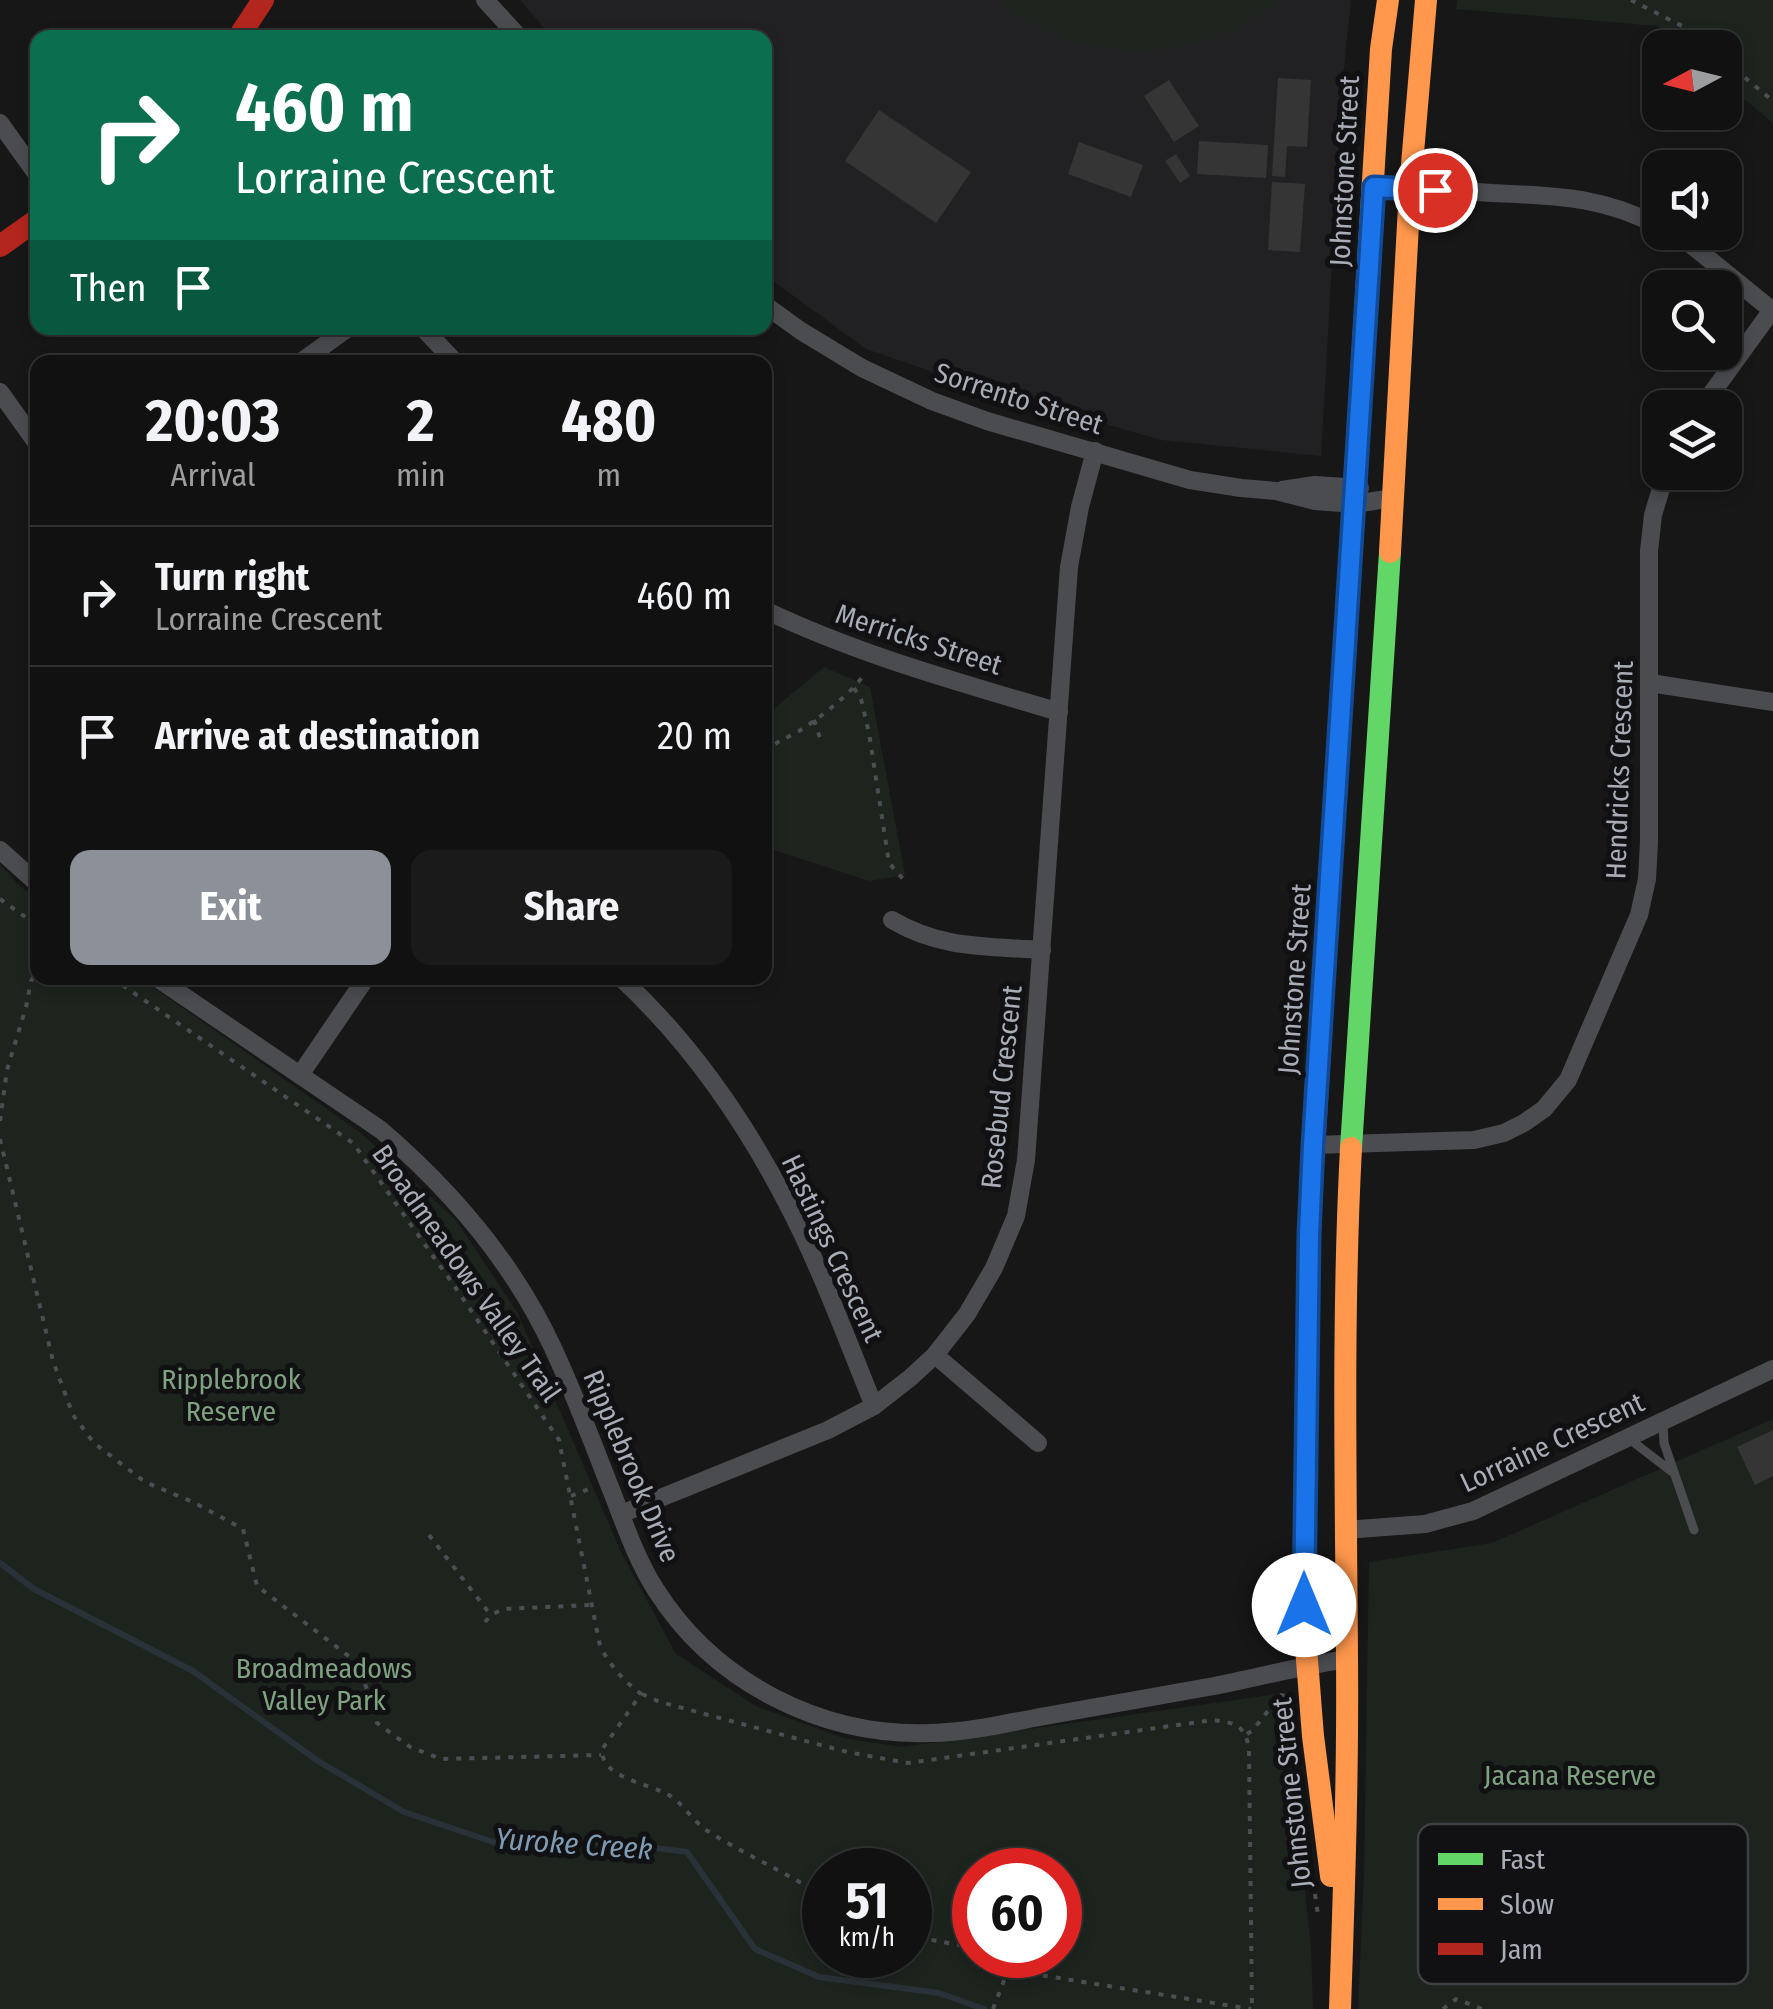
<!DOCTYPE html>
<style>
:root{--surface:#111;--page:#1a1a1a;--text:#f1f3f6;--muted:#9c9d9f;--line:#303131;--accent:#8c9099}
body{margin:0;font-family:"Fira Sans Condensed",sans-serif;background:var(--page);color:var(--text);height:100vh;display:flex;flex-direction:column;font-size:38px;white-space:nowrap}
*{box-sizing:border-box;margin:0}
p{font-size:32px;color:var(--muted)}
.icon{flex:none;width:55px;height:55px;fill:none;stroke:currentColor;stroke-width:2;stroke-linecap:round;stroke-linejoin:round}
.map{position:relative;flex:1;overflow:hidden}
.sheet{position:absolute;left:30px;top:355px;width:742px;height:630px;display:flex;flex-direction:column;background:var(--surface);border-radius:20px;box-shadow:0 5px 15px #0003,0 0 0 2px var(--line)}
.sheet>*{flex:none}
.hud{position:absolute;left:30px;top:30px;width:742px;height:305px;border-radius:20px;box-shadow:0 5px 15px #0003,0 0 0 2px var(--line);background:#0b6e4f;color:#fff;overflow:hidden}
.needle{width:65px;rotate:263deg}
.tools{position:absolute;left:1642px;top:30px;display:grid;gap:20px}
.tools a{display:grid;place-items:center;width:100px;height:100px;border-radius:20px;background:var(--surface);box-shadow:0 5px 15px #0003,0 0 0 2px var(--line);font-size:50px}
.speed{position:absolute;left:802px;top:1848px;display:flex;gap:20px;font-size:50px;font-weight:700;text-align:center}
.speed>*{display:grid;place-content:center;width:130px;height:130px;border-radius:50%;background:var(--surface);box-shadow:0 5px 15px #0003,0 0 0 2px var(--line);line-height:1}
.speed small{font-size:25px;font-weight:400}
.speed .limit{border:15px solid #d22;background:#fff;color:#111}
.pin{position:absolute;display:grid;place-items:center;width:85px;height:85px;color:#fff;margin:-42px;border:5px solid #fff;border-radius:50%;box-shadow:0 2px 10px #0007}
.me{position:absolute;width:110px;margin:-55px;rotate:0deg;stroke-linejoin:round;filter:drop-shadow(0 0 8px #0008)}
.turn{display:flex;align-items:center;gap:35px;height:210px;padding:0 40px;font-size:45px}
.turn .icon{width:130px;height:130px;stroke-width:2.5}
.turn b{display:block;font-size:70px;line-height:85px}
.then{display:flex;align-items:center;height:95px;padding:0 40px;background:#0003;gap:20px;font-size:38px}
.eta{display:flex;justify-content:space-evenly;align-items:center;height:170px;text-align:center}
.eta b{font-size:60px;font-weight:700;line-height:70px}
.primary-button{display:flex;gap:20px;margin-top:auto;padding:20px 40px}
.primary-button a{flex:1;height:115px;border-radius:20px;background:var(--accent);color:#fff;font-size:40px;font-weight:700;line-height:115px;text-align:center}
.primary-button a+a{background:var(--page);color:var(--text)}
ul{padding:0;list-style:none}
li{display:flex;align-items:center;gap:30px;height:140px;padding:0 40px;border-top:2px solid var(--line)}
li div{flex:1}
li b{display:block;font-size:38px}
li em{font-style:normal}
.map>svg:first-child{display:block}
</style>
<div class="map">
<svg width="1773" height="2009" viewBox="0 0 1773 2009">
<rect width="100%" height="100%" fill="#171717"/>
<!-- built -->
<path fill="#212123" d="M520,0H1351L1342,87L1321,456L1161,440L983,389L866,349L765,275V38L552,37Z"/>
<!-- green -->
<g fill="#1d241e" fill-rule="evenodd">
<path d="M1000,0H1279C1203,67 1075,67 1000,0Z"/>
<path d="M1457,0H1773V123L1725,83V48L1683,47L1657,26L1456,9Z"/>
<path d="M824,667L870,687L905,875L869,881L765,847V716Z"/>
<path d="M0,865L19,885L37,899L38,978H140L361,1133L456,1220L517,1312L622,1554L676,1654L756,1706L843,1738L902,1747L1284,1693L1311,1947L1313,2009H0ZM825,1870H910V1955H825ZM975,1870H1060V1955H975Z"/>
<path d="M1773,1419V2009H1358L1364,1873L1369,1562L1492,1543Z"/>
</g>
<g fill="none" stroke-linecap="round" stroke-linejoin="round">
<!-- stream -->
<path stroke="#2a3239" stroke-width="6" d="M0,1563L34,1589L193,1671L318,1761L404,1812L499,1844L610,1842L687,1852L755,1949L819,1977L939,1993L984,2009"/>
</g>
<!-- building -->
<g fill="#353536">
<path d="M1278,78L1311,80L1307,147L1287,146L1285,177L1272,176Z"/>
<path d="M1169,80L1199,126L1174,142L1144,96Z"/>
<path d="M879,110L971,172L936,223L845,161Z"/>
<path d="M1199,141L1268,145L1266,178L1197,174Z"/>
<path d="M1079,142L1143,165L1131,197L1068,174Z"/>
<path d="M1176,154L1190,176L1180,183L1165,161Z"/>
<path d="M1272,182L1305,184L1300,252L1268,250Z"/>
<path d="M1773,1430V1476L1755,1485L1737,1447Z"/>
</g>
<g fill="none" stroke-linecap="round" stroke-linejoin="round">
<!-- path -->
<g stroke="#4d4e52" stroke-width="4" stroke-dasharray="5 8" stroke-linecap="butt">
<path d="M1631,0L1682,26L1709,48"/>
<path d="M1725,61L1773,101"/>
<path d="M854,688L861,699L869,733L889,863L903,879L904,884"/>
<path d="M814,720L822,744"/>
<path d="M765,752C775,742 787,738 799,731C820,718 852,693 865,673"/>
<path d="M0,899L38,926"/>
<path d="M112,978L353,1143L455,1287L559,1440L600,1646C611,1667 623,1680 641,1694L603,1748C597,1777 650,1784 667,1794C682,1802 692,1820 706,1830C737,1850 776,1868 808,1887L825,1893"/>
<path d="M0,1121L7,1070L26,1007L31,981L38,971"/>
<path d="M0,1139L53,1361L73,1415L94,1443L145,1482L195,1503L243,1529L257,1586L359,1664L377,1723L410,1747L441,1759L601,1755"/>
<path d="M571,1496L589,1489"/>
<path d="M429,1535L490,1614"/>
<path d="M485,1622L491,1615L503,1609L590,1605"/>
<path d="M642,1694L660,1702L847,1752L908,1763L1213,1720C1235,1723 1244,1724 1249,1748L1252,2009"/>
<path d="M1247,1734L1253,1730L1279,1697L1281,1695L1288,1697"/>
<path d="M1315,1894L1318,1915"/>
<path d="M910,1926L927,1939L975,1948"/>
<path d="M1010,1955L1040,1975L1251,2009"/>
<path d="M993,2009L1005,1978L1030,1967"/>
<path d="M1443,2009L1456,1999L1482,2009"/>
</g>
<!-- lane -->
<g stroke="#4b4c50" stroke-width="9">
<path d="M1663,1423L1664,1443L1694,1530"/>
<path d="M1628,1438L1671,1471"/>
</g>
<!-- street -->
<g stroke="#4b4c50" stroke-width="18">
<path d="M485,0L520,38"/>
<path d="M0,123L38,176"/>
<path d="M1374,187C1413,188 1453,190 1492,193C1554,196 1604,196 1660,227"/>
<path d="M1670,232L1689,243L1773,311"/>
<path d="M765,305L801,331L862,368L932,401L987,421L1190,480L1241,488L1276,491L1315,501L1355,504L1393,498"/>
<path d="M423,328L455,362"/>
<path d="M301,362L348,328"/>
<path d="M0,392L38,445"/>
<path d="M1701,408L1772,310"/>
<path d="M1282,490L1315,485L1360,488"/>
<path d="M765,610C859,655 959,682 1059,712"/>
<path d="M1650,683L1773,702"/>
<path d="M0,850L38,884"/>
<path d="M892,920C941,949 986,946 1042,950"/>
<path d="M157,978L381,1130C452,1191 513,1262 553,1348C574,1393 592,1441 610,1487C624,1522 636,1559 656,1590C715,1683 822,1737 931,1733C972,1732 1011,1722 1051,1715C1105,1705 1160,1696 1214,1686C1259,1677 1301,1666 1347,1659"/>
<path d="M621,978C690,1042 746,1123 789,1207C822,1271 847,1340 874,1406"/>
<path d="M300,1075L366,978"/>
<path d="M1313,1145L1474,1140L1504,1133L1524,1123L1544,1109L1568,1080L1639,915L1647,879L1649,842V551L1653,515L1666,472"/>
<path d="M935,1355L1038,1443"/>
<path d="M621,1514L828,1430L874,1406L910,1378L935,1355L967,1314L994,1268L1016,1216L1026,1160L1069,567L1080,507L1095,451"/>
<path d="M1345,1530L1425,1524L1473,1511L1773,1369"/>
</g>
<!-- fast -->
<path stroke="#63d668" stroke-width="22" d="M1351,1148L1390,552"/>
<!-- slow -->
<g stroke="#ff974d" stroke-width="22">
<path d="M1390,552L1410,188L1426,0"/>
<path d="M1325,970L1381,49L1388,0"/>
<path d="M1308,1318L1304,1622L1313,1736L1331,1876"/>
<path d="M1340,2009C1344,1892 1348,1775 1347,1658C1346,1488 1342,1318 1351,1148"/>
</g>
<!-- jam -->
<g stroke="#b3261e" stroke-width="22">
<path d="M238,38L263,0"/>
<path d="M0,246L38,219"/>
<path d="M1308,1318L1309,1234L1325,970"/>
</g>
</g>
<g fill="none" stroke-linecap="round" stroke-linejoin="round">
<!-- route casing -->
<g stroke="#114b97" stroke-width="25">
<path id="route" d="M1304,1605L1309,1234L1313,1145L1374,187L1435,190"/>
</g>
<!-- route -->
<use href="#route" stroke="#1a73e8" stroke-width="18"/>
</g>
<g text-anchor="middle" stroke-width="10" stroke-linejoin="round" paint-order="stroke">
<!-- street labels -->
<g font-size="28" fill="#a8adb8" stroke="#111113">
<text transform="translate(1344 171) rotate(-87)" y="10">Johnstone Street</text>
<text transform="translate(1019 398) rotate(18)" y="10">Sorrento Street</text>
<text transform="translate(919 639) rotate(18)" y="10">Merricks Street</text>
<text transform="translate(1619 770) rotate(-88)" y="10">Hendricks Crescent</text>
<text transform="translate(1294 979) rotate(-86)" y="10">Johnstone Street</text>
<text transform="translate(1001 1087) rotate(-84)" y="10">Rosebud Crescent</text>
<text transform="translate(833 1248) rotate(65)" y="10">Hastings Crescent</text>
<text transform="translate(467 1273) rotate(55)" y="10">Broadmeadows Valley Trail</text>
<text transform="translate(1552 1442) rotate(-25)" y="10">Lorraine Crescent</text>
<text transform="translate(632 1466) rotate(67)" y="10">Ripplebrook Drive</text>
<text transform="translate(1291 1793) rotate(-96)" y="10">Johnstone Street</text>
</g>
<!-- park labels -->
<g font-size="28" fill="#7fa381" stroke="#111113">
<text x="231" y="1389">Ripplebrook<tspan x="231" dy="32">Reserve</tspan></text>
<text x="324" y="1678">Broadmeadows<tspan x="324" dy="32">Valley Park</tspan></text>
<text x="1570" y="1785">Jacana Reserve</text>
</g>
<!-- water labels -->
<g font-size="30" font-style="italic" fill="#7f9bb3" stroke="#111113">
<text transform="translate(574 1844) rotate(4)" y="10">Yuroke Creek</text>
</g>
</g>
<!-- legend -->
<rect x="1418" y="1824" width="330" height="160" rx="15" fill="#111113" stroke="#3e4045" stroke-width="2.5"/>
<rect x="1438" y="1853" width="45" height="12" fill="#63d668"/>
<rect x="1438" y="1898" width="45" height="12" fill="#ff974d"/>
<rect x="1438" y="1943" width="45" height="12" fill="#b3261e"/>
<g font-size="28" fill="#a8adb8">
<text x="1500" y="1869">Fast</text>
<text x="1500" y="1914">Slow</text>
<text x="1500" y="1959">Jam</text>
</g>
</svg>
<div class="tools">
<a><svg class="needle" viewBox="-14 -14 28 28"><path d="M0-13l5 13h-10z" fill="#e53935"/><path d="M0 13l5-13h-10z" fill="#9c9d9f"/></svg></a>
<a><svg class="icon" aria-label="sound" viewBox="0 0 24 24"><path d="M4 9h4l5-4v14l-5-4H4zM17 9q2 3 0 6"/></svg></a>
<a><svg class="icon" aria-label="search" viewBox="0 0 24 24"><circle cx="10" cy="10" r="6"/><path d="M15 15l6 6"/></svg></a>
<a><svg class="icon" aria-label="layers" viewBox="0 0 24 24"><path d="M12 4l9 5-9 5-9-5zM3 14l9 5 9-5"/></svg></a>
</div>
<div class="speed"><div>51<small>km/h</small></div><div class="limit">60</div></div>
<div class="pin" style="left:1435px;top:190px;background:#d93025"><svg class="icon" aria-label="arrive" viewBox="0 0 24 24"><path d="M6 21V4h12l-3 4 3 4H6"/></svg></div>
<svg class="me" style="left:1304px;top:1605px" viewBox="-20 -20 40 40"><circle r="19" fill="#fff"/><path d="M0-13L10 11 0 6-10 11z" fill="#1a73e8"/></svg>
<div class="hud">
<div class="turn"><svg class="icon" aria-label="right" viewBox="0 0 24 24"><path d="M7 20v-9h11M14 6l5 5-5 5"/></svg><div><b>460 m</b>Lorraine Crescent</div></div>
<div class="then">Then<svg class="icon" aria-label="arrive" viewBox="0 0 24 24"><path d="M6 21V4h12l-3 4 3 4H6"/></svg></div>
</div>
<section class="sheet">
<div class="eta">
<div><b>20:03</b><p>Arrival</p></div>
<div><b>2</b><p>min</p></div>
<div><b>480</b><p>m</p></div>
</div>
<ul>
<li><svg class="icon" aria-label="right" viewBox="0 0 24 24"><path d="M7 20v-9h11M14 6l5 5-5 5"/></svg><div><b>Turn right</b><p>Lorraine Crescent</p></div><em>460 m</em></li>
<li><svg class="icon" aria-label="arrive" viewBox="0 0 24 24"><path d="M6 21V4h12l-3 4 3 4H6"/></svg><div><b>Arrive at destination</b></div><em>20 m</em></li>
</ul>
<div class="primary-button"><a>Exit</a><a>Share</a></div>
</section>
</div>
